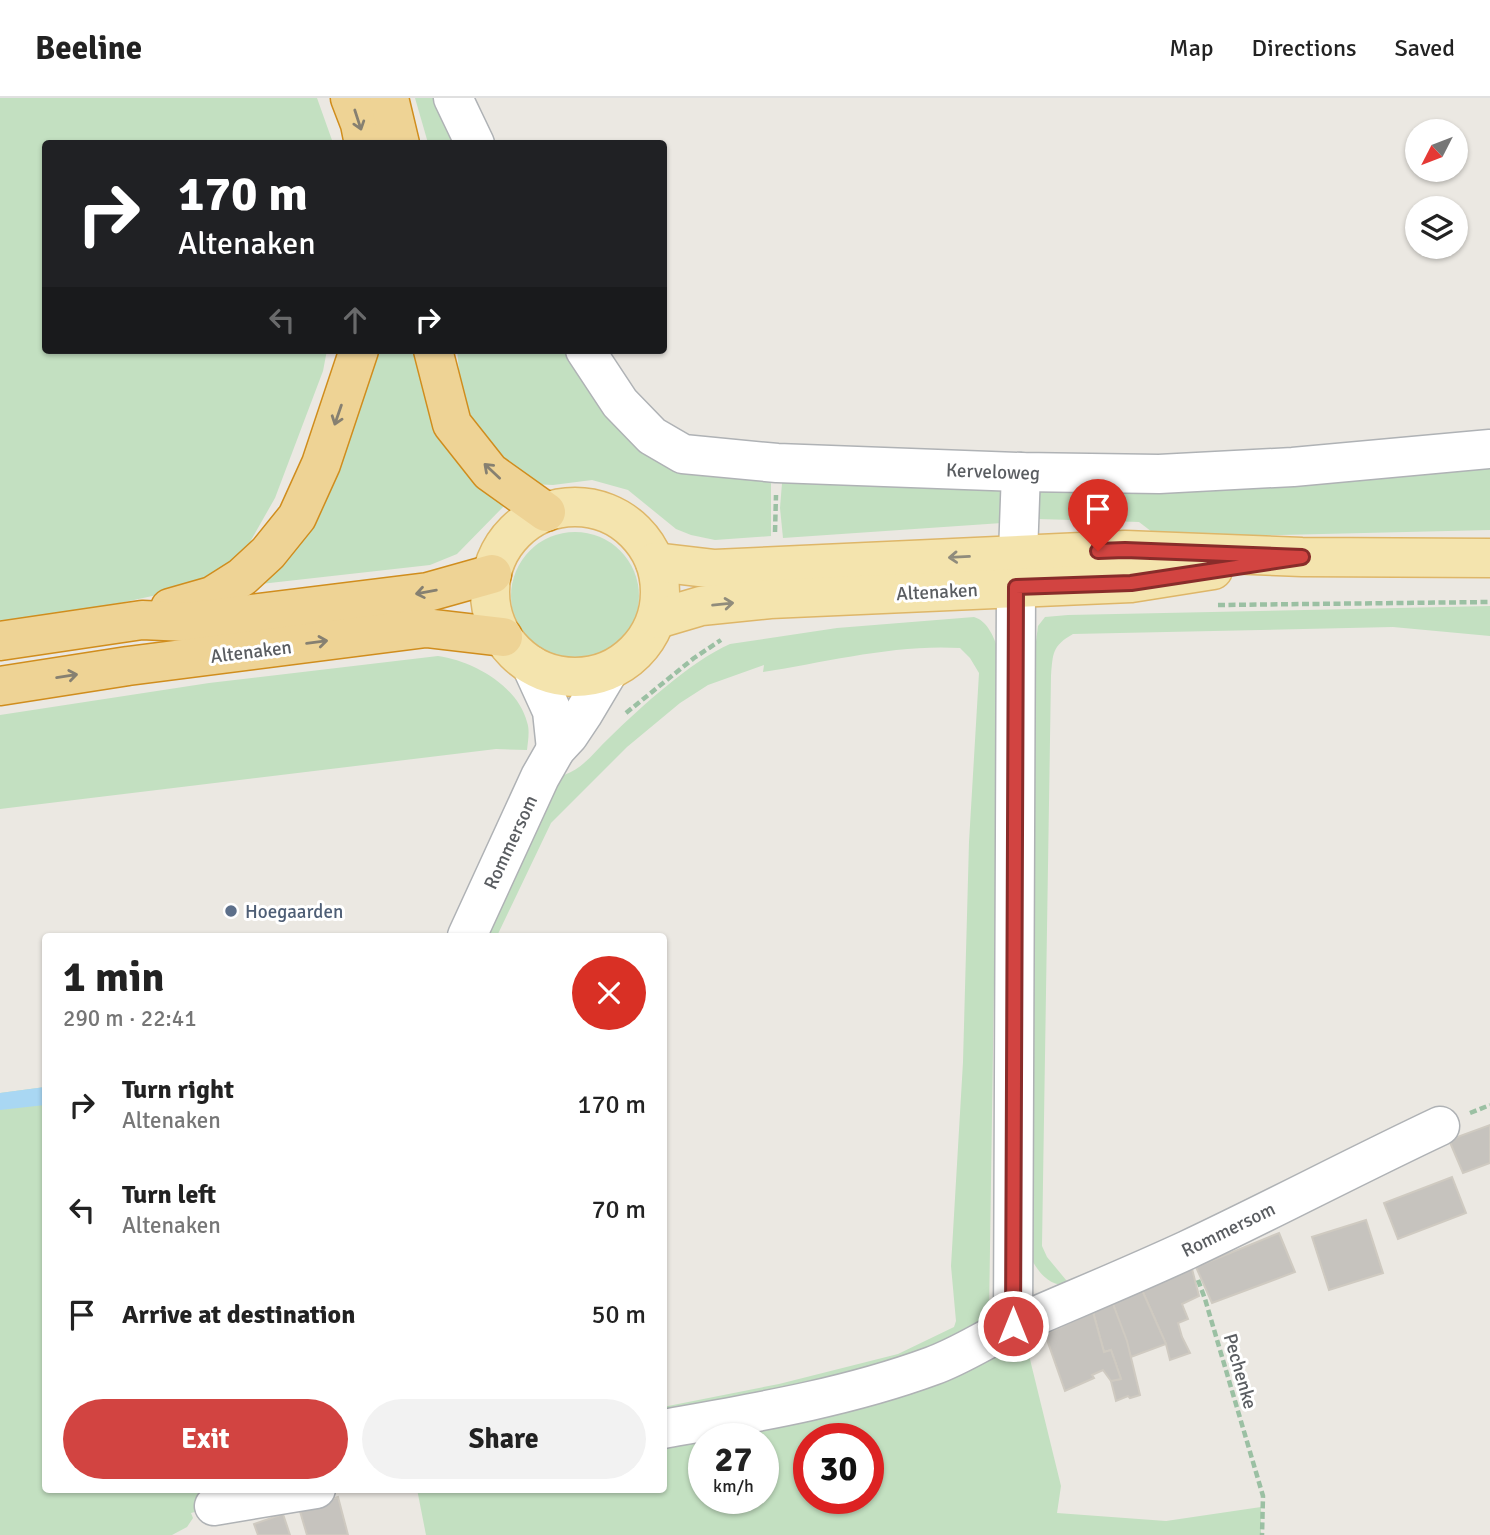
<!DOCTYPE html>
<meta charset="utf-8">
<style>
:root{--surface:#fff;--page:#f2f2f2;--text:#222;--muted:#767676;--line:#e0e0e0;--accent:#d24441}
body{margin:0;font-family:Signika,sans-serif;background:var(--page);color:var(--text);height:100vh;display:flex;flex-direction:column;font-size:26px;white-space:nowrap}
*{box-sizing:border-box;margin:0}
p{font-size:23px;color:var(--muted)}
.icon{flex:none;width:38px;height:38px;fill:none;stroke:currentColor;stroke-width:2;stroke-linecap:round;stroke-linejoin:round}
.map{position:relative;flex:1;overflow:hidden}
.drawer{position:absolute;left:42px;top:835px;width:625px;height:560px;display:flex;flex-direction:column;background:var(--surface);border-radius:7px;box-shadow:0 2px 5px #0004}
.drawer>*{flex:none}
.guide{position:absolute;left:42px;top:42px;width:625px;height:214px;border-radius:7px;box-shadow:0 2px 5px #0004;background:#202124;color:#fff;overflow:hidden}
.needle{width:46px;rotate:228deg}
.controls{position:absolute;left:1405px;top:21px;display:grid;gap:14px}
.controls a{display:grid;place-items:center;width:63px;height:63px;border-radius:50%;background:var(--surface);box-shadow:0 2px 5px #0004;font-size:35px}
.speed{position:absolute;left:688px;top:1325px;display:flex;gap:14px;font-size:35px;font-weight:700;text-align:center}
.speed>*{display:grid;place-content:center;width:91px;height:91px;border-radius:50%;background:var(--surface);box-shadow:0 2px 5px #0004;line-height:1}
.speed small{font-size:18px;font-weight:400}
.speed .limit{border:10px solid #d22;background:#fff;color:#111}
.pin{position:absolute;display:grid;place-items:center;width:60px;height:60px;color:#fff;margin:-72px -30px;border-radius:50% 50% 50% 0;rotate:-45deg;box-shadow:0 0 7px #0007}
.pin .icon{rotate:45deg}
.me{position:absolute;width:77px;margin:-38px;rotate:0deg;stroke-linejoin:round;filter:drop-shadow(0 0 5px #0008)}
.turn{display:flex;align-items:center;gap:24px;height:147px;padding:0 21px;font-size:32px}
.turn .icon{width:91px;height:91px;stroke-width:2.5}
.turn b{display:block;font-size:49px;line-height:60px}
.lanes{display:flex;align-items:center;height:66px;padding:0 21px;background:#0003;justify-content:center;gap:35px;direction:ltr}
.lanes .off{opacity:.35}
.round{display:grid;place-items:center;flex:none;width:74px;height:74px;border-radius:37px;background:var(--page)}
.summary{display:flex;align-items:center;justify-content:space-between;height:119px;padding:0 21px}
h1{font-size:42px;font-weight:800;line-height:52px}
.button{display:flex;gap:14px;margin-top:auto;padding:14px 21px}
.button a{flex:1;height:80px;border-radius:42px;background:var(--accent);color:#fff;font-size:28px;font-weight:800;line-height:80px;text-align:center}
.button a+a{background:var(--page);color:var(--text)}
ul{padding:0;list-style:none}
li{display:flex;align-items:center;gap:21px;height:105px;padding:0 21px}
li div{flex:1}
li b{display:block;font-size:26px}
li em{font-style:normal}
header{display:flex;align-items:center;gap:42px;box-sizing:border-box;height:98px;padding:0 35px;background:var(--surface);border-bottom:2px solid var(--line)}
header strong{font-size:33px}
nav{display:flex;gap:38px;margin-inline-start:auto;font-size:24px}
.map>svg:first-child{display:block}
</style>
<header>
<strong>Beeline</strong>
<nav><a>Map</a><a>Directions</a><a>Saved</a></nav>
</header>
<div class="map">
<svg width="1490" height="1437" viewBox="0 0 1490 1437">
<rect width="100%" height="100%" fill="#ebe8e2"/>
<!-- green -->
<g fill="#c3e0c1" fill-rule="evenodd">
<path d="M0,0H317L333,45L46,46V252H327L323,273L275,400L242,458L236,464L180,492L120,505L0,524Z"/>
<path d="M415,0H443L465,45H428Z"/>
<path d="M372,252H417C421,273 423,296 430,316C445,357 470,382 504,408L457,456L430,467L251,487Z"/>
<path d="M457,252H572L622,322L771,373V438L715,442L691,437L676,431L628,392L592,382L553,387L531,386L491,355L469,321L460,283Z"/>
<path d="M1490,360V432L1160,440L1139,424L1038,421L1037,392Z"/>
<path d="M783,373L1003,392L1002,425L783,440L780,410Z"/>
<circle cx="575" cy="498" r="64"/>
<path d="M1490,508V538L1393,529L1073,536C1052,548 1053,555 1051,578L1042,1148L1047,1159L1071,1188C1044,1188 1037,1171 1025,1150L1032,574L1038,528L1045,519L1068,517Z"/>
<path d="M974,519C988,523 994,540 999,553L989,1217L985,1223L930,1256L663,1322V1309L779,1286L898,1256L954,1229L956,1223L951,1168L963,964L969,744L979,575L970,560L960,550C895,546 827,564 763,574L764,567L708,587L680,605L627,649L551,725L497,838H482L532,733L564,677C584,670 595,653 610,639C641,609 691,563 730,546L837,530Z"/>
<path d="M438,558C473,563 517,587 527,624C530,632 528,643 527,652L496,651L0,711V617L209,585Z"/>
<path d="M45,989L46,1391H205V1411L191,1415L193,1420L187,1429L172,1437H0V995Z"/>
<path d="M1025,1241L1061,1388L1057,1415L1166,1423L1261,1409V1437H426L417,1391H663V1344ZM704,1340H763V1400H704ZM808,1340H868V1400H808Z"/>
</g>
<!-- water -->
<path fill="#a9d7f3" d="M45,989V1007L0,1012V995Z"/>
<!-- building -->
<g fill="#c6c3be" stroke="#cfcac1" stroke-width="2">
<path d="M1490,1027V1065L1463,1075L1449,1042Z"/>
<path d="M1452,1079L1466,1115L1398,1141L1384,1105Z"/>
<path d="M1366,1122L1383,1175L1329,1192L1312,1139Z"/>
<path d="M1279,1135L1295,1174L1212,1205L1196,1169Z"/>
<path d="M1192,1171L1199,1198L1182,1206L1188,1221L1178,1225L1182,1239L1190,1255L1170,1262L1166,1246L1142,1192Z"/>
<path d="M1142,1192L1166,1246L1131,1259L1113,1206Z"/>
<path d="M1113,1206L1127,1243L1140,1297L1130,1300L1128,1298L1116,1303L1111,1283L1121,1281L1111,1252L1104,1254L1093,1214Z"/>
<path d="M1093,1214L1104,1254L1111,1252L1121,1281L1111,1283L1103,1272L1092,1277L1094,1280L1065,1293L1045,1236Z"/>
<path d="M338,1399L348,1437H307L299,1410Z"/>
<path d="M283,1416L290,1437H258L254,1426Z"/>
</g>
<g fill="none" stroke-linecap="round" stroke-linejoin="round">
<!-- minor casing -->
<g stroke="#afb2b5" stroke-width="41">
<g id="minor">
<path d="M453,0L475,46"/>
<path d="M585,252L620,305L652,338L683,356L777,365L1021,374L1159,376L1293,369L1490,351"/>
<path d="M1018,456L1021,374"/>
<path d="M531,567L552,613L556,651"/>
<path d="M467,838L540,679L556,651L569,637L583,616L608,574"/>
<path d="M1013,1228L1016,489"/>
<path d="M663,1331C753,1315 845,1300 932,1268C963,1257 991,1237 1022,1224C1077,1200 1133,1177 1187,1152C1272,1112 1355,1068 1440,1028"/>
<path d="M214,1408L316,1391"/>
</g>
</g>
<!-- major casing -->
<g stroke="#deb668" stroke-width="41">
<g id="major">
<circle cx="575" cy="494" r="85"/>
<path d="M655,464L715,471L1125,452L1302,459L1490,460"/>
<path d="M657,521L701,508L770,501L1131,485L1213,472"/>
</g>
</g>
<!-- highway casing -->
<g stroke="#d08d1d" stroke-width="41">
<g id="highway">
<path d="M350,0L360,26L364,46"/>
<path d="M389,0L400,46"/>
<path d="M433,252L452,326L490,374L546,414"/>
<path d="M170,510L212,498L242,479L268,455L297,419L321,366L359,252"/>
<path d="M0,543L142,522L187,524L428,494L492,476"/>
<path d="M0,588L128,568L426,530L503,539"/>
</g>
</g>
<!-- path -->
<g stroke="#9bc0a3" stroke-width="4.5" stroke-dasharray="7 3.5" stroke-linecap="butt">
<path d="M775,434L776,397"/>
<path d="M1218,507L1490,504"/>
<path d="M626,615L694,560L721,542"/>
<path d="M1470,1015L1490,1007"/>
<path d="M1198,1182L1205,1201L1263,1398L1262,1437"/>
</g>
<!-- minor -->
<use href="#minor" stroke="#fff" stroke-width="38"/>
<!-- major -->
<use href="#major" stroke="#f4e4ae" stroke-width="38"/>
<!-- highway -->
<use href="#highway" stroke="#eed395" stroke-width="38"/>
</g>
<!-- one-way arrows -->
<defs><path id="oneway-shaft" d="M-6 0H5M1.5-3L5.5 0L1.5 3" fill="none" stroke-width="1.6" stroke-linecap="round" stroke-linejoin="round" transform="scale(1.75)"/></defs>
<g stroke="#868071">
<use href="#oneway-shaft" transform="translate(358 22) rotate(72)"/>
<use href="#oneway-shaft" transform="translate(338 317) rotate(109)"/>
<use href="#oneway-shaft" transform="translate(492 373) rotate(-137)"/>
<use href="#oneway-shaft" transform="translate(426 494) rotate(170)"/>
<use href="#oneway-shaft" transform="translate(317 544) rotate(-7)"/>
<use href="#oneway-shaft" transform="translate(67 578) rotate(-9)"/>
</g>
<g stroke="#908c7c">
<use href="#oneway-shaft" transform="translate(959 459) rotate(177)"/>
<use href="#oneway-shaft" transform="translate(723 506) rotate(-6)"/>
</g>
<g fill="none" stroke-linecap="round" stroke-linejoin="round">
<!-- route casing -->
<g stroke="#882c2a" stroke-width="18">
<path id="route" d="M1013,1228L1016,489L1131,485L1302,459L1125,452L1098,453"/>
</g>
<!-- route -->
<use href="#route" stroke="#d24441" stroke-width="12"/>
</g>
<!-- markers -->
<circle fill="#5c6f8a" stroke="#fff" stroke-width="2.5" cx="231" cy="813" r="7"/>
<g text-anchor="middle" stroke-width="6" stroke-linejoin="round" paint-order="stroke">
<!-- street labels -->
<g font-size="19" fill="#5a5d61" stroke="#fff">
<text transform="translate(993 373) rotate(2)" y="7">Kerveloweg</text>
<text transform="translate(937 493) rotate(-3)" y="7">Altenaken</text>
<text transform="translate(251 553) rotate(-7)" y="7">Altenaken</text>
<text transform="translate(510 744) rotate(-65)" y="7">Rommersom</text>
<text transform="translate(1228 1131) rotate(-26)" y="7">Rommersom</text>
<text transform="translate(1241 1273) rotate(74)" y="7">Pechenke</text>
</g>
<!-- service labels -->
<g font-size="19" fill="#4e5e75" stroke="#fff" text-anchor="start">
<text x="245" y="820">Hoegaarden</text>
</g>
</g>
</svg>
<div class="controls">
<a><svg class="needle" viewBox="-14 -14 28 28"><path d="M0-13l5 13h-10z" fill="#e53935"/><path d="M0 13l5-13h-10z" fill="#767676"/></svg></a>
<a><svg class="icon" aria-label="layers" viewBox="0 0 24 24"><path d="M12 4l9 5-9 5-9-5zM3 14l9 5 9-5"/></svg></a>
</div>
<div class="speed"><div>27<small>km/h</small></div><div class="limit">30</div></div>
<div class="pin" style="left:1098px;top:453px;background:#d93025"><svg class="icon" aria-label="arrive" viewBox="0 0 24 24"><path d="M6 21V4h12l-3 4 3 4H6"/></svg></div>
<svg class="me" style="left:1013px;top:1228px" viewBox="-20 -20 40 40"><circle r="17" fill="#d24441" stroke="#fff" stroke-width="3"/><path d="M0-11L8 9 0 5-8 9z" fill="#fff"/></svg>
<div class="guide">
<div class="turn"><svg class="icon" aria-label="right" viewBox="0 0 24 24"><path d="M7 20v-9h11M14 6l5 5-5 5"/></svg><div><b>170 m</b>Altenaken</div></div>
<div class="lanes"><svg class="icon off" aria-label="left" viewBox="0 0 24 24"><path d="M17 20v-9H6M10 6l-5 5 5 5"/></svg><svg class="icon off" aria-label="ahead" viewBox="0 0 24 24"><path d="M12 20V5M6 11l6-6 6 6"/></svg><svg class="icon" aria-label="right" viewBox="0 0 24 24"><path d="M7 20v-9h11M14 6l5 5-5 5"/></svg></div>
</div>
<section class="drawer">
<div class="summary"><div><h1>1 min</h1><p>290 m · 22:41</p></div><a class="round" style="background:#d93025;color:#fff"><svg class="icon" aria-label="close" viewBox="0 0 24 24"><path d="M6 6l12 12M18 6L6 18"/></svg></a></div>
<ul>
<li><svg class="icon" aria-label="right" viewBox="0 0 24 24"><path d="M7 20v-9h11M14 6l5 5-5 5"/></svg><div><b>Turn right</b><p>Altenaken</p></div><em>170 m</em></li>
<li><svg class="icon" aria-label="left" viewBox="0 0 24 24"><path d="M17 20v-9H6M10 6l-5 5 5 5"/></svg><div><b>Turn left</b><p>Altenaken</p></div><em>70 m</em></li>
<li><svg class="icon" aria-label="arrive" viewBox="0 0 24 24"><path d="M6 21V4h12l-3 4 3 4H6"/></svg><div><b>Arrive at destination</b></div><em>50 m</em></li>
</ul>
<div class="button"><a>Exit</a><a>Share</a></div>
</section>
</div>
